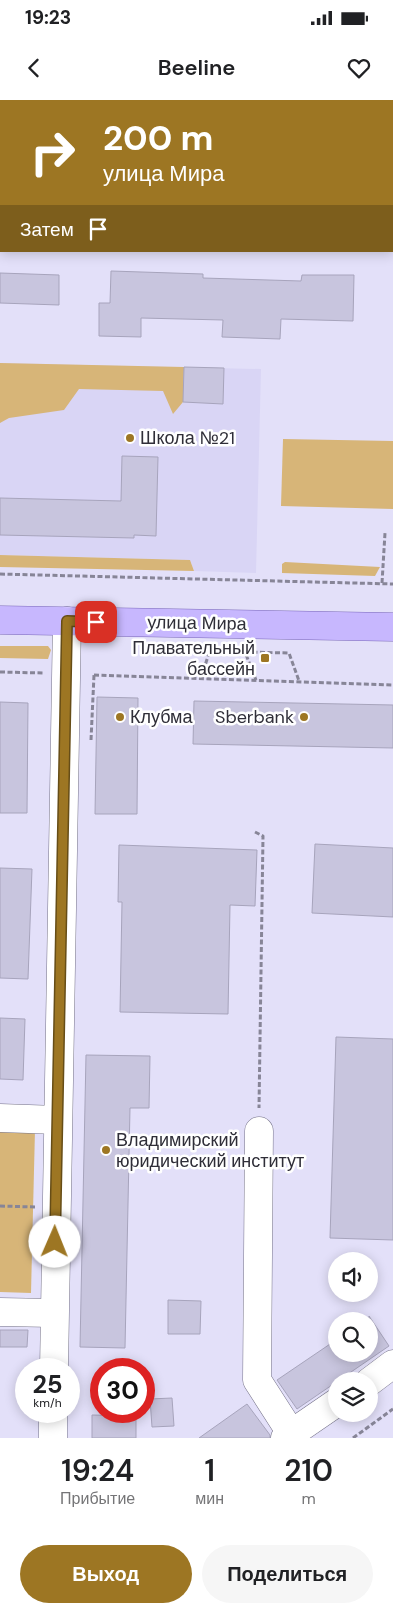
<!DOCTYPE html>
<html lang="ru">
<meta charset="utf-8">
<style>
:root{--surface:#fff;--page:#f6f6f6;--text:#202124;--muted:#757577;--accent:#9d7623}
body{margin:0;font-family:"DM Sans",sans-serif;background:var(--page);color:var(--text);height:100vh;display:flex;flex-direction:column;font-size:19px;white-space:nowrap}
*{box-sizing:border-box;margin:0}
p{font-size:16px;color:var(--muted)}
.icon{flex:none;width:28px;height:28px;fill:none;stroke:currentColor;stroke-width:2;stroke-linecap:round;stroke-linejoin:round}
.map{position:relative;height:1338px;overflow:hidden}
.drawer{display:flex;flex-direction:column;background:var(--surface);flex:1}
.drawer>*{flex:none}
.hud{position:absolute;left:0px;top:0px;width:394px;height:152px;box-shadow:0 2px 12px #0003;background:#9d7623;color:#fff;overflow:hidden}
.tools{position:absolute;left:328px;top:1152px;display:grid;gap:10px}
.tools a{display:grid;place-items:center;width:50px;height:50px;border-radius:50%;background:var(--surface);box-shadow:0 2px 12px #0003;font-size:25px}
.speed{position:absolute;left:15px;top:1258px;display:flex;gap:10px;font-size:25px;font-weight:700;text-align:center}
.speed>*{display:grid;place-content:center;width:65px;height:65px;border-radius:50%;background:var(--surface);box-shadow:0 2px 12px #0003;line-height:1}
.speed small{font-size:12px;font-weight:400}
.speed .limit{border:8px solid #d22;background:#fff;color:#111}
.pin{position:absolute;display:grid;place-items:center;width:42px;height:42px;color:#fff;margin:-21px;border-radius:10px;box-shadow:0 2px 8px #0006}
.me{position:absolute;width:55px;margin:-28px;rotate:1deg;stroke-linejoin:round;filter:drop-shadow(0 0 4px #0008)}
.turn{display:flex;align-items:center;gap:18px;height:105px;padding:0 20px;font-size:22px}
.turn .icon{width:65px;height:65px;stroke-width:2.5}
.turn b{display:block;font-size:35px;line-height:42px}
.then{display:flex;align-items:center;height:48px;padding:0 20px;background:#0003;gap:10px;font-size:19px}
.eta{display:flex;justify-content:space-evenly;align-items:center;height:85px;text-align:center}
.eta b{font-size:30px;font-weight:600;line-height:35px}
.action{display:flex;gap:10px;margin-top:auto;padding:10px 20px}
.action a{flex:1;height:58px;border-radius:30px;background:var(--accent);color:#fff;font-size:20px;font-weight:600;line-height:58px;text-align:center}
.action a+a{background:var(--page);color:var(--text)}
.status{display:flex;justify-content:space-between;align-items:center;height:35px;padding:0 25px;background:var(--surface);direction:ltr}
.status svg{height:14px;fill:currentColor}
header{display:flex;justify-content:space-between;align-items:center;height:65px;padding:0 20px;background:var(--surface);font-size:22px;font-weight:600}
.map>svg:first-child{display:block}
</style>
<div class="status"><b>19:23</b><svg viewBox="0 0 49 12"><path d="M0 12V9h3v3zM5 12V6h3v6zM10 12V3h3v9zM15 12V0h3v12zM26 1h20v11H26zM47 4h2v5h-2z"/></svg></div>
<header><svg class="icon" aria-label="back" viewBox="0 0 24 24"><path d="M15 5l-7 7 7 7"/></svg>Beeline<svg class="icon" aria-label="heart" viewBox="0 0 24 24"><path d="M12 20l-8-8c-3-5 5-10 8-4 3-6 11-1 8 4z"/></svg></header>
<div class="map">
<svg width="393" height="1338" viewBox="0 0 393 1338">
<rect width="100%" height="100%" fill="#e3e0f9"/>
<!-- built -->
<path fill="#d9d5f5" d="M0,263L261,269L256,473L194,471L190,460L0,455Z"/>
<!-- green -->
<g fill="#d7b578">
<path d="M0,263L184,267L183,302L173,314L163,291L79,289L64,310L9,318L0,323Z"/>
<path d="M283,339L393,341V409L281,406Z"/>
<path d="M0,455L190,460L194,471L0,467Z"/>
<path d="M285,462L380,467L375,476L282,473V464Z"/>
<path d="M0,546H48L51,550L48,559L0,558Z"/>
<path d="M0,1029L35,1030L31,1193L0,1192Z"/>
</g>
<!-- building -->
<g fill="#c8c5de" stroke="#a7a4bc">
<path d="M111,171L203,174V178L301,181L302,175H354L353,221L281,219L280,239L222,237L223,220L141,218V237L99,236V203H110Z"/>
<path d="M0,173L59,175V205L0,203Z"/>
<path d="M184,267L224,268L223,304L183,302Z"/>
<path d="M122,356L158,357L156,436L134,435V438L0,435V398L121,401Z"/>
<path d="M97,597L138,598L137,714H95Z"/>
<path d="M194,601L393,605V648L193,644Z"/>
<path d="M0,602L28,603L27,713H0Z"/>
<path d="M315,744L393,748V817L312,813Z"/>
<path d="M119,745L257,750L255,806L230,805L228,914L120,912L122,802H118Z"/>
<path d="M0,768L32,769L28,879L0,878Z"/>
<path d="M0,918L25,919L23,980L0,979Z"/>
<path d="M336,937L393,939V1140L330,1138Z"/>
<path d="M86,955L150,956L149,1008H130L125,1248L80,1247Z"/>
<path d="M168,1200L201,1201L200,1234H168Z"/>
<path d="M369,1216L389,1246L297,1309L277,1280L336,1240V1254H369Z"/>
<path d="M0,1230H28L27,1247H0Z"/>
<path d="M172,1298L174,1326L152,1327L150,1299Z"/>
<path d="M247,1304L270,1335V1338H199Z"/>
<path d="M92,1315L136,1316V1338H92Z"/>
</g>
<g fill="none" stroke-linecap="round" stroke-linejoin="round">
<!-- minor casing -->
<g stroke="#757288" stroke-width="29">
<g id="minor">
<path d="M0,123H1"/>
<path d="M392,128H393"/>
<path d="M0,1018L57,1020"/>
<path d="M259,1031L257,1280L291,1333"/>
<path d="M0,1212L53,1213"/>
<path d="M54,1269L67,521"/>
<path d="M369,1282L393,1264"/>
<path d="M53,1338V1311"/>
<path d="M285,1338L336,1303"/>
</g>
</g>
<!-- major casing -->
<g stroke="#7a68b9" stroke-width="29">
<path id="major" d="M0,520L393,527"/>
</g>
<!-- path -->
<g stroke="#878597" stroke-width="3" stroke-dasharray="5 2.5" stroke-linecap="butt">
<path d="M0,474L393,484"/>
<path d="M382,483L385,433"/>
<path d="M245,552L289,553L299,581"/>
<path d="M0,572L43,573"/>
<path d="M94,575L393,585"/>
<path d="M201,578L210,550L245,552L256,580"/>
<path d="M91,640L94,575"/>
<path d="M255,732L263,736L259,1008"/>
<path d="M0,1106L35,1107"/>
<path d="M353,1338L393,1309"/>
</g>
<!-- minor -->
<use href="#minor" stroke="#fff" stroke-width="28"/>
<!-- major -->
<use href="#major" stroke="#c7b7fe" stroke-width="28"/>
</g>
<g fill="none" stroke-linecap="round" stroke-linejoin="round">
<!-- route casing -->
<g stroke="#664d17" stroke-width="12">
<path id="route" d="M55,1142L67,521L96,522"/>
</g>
<!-- route -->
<use href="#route" stroke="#9d7623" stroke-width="9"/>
</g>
<!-- markers -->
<g fill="#9d7623" stroke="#fff" stroke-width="2">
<circle cx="130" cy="338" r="5"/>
<rect x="260" y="553" width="10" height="10" rx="2.5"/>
<circle cx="120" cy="617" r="5"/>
<circle cx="304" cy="617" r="5"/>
<circle cx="106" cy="1050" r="5"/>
</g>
<g text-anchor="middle" stroke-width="5" stroke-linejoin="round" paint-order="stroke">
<!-- poi labels -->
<g font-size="18" fill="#2f2e38" stroke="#fff" text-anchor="start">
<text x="140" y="344">Школа №21</text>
<text x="255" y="554" text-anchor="end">Плавательный<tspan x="255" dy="21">бассейн</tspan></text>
<text x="130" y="623">Клубма</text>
<text x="294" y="623" text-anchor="end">Sberbank</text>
<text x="116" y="1046">Владимирский<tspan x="116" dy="21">юридический институт</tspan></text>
</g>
<!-- street labels -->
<g font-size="18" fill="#2f2e38" stroke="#fff">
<text transform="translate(197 523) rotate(1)" y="6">улица Мира</text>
</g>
</g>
</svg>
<div class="tools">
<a><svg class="icon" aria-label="sound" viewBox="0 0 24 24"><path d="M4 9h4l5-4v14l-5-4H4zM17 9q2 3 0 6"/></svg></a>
<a><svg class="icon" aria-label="search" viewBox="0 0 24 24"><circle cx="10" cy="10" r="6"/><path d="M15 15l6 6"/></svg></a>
<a><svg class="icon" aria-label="layers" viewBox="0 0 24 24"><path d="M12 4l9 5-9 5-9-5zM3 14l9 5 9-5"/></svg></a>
</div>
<div class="speed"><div>25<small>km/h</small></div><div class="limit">30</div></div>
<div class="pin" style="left:96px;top:522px;background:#d93025"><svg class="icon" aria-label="arrive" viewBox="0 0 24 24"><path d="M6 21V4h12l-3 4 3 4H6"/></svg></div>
<svg class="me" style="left:55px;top:1142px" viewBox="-20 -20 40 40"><circle r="19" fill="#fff"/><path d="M0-13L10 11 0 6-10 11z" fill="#9d7623"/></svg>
<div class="hud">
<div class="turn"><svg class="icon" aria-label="right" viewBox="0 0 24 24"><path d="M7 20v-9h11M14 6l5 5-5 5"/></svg><div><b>200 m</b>улица Мира</div></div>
<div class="then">Затем<svg class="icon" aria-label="arrive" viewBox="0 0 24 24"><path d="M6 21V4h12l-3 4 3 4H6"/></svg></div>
</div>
</div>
<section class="drawer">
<div class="eta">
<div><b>19:24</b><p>Прибытие</p></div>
<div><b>1</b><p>мин</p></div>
<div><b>210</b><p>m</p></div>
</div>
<div class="action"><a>Выход</a><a>Поделиться</a></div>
</section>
